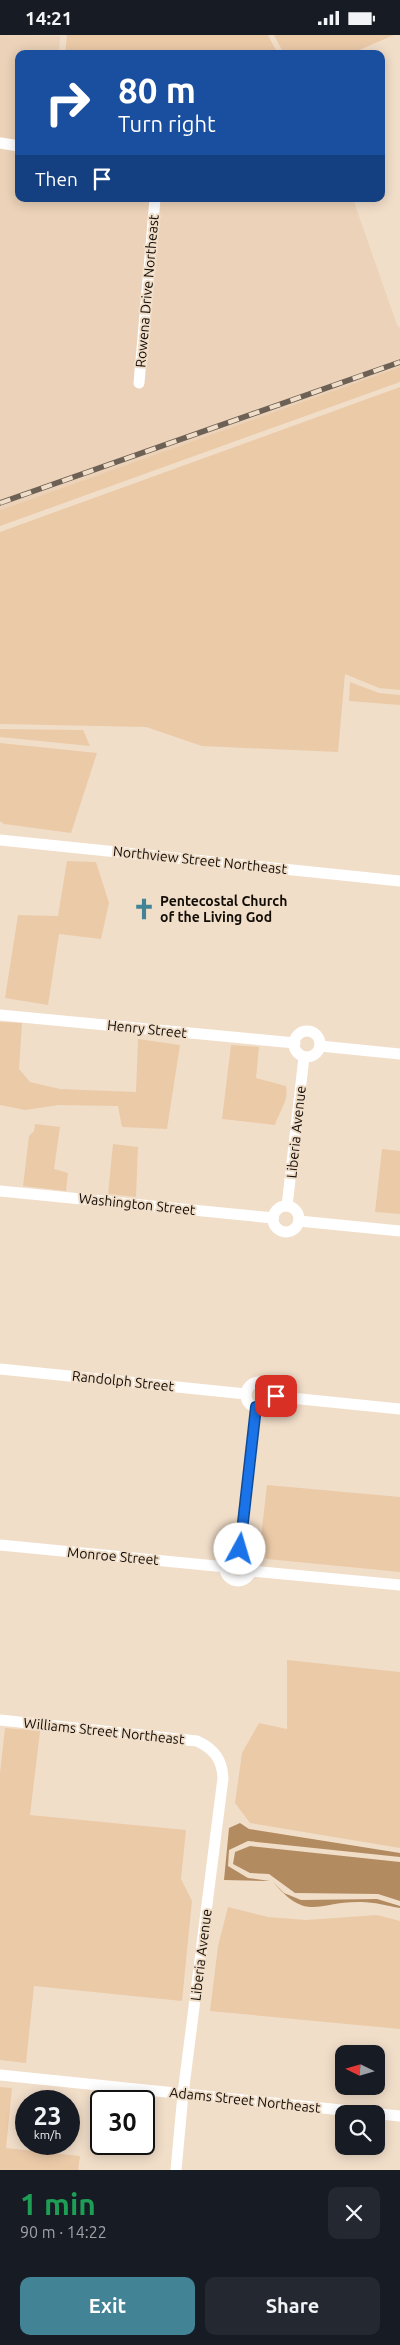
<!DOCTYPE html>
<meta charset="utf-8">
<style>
:root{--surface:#171b24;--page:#242831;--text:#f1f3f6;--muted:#9ea1a6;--accent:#428396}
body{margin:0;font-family:Ubuntu,sans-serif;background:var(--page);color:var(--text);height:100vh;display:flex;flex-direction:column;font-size:19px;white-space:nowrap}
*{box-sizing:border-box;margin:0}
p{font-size:16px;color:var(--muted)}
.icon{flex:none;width:28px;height:28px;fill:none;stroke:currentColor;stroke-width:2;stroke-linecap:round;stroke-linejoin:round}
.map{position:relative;height:2135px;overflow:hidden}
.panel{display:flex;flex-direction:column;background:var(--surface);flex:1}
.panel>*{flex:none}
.guide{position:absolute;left:15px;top:15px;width:370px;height:152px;border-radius:10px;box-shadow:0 2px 12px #0003;background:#1a4fa0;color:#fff;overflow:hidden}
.needle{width:32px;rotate:275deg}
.controls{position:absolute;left:335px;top:2010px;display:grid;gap:10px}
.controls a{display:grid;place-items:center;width:50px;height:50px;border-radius:10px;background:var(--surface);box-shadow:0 2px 12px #0003;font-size:25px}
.speed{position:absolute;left:15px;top:2055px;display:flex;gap:10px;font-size:25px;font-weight:700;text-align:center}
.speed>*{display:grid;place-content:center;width:65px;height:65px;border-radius:50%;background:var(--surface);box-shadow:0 2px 12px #0003;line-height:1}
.speed small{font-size:12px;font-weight:400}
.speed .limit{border:2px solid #111;border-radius:8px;background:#fff;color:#111}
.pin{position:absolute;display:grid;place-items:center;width:42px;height:42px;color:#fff;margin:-21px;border-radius:10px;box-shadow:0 2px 8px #0006}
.me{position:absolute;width:55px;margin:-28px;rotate:6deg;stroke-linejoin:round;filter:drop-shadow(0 0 4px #0008)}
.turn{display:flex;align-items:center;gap:18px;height:105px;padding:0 20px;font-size:22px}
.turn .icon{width:65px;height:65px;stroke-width:2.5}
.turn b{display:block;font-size:35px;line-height:42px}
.then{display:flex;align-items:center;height:48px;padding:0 20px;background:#0003;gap:10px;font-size:19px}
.round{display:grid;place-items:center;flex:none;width:52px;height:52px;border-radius:10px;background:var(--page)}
.overview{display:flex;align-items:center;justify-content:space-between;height:85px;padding:0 20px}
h1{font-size:30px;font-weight:700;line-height:38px;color:#1e9e55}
.action{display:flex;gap:10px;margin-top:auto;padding:10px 20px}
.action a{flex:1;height:58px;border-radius:10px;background:var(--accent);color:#fff;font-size:20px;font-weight:700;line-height:58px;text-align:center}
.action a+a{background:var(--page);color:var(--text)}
.status{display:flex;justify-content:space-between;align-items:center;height:35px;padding:0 25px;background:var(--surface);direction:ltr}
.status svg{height:14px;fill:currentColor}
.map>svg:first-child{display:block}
</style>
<div class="status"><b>14:21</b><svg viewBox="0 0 49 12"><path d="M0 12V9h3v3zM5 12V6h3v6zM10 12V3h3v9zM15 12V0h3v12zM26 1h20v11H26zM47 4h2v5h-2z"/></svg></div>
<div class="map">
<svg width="400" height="2135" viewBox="0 0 400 2135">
<rect width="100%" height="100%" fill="#f1dec9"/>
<!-- built -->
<g fill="#ebd2b8">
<path d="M0,0L60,1L59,19H19V105L0,102Z"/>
<path d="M0,114L19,117V164H353L397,290L400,293V332L0,475Z"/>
</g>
<!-- green -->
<g fill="#ebcaa8">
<path d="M67,0H268L278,19H65Z"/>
<path d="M274,0H394L350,19H284Z"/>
<path d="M400,332V347L0,491V475Z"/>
<path d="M400,352V655L379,653L345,639L338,717L202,711L146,692L0,689V497Z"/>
<path d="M350,647L379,658L400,660V670L349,666Z"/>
<path d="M0,694L83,695L90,711L0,702Z"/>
<path d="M0,708L97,718L71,798L4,789L0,786Z"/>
<path d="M67,826L96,827L109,868L101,904L59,899L48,970L5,963L18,880L58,881Z"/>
<path d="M0,987L22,988L19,1034L30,1047L60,1054L136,1057L138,1004L180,1010L167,1094L122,1092L118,1071L59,1070L25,1075L0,1070Z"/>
<path d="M231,1010L259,1012L256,1043L286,1051C289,1067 279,1076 275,1090L222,1084Z"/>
<path d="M35,1089L60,1092L54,1134L68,1138L66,1156L23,1151L29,1101L34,1096Z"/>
<path d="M113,1109L138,1112L136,1162L108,1159Z"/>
<path d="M382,1114L400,1116V1179L375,1177Z"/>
<path d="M267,1450L400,1462V1537L267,1524L259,1519Z"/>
<path d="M287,1625L400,1637V1813L250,1788L235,1768L242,1718L259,1688L287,1694Z"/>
<path d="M5,1693L40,1696L30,1780L186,1795L181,1844L192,1866L182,1966L34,1951L26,2028L0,2025V1738Z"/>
<path d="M228,1872L268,1882L306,1885L377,1880L400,1886V1994L210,1976L218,1911Z"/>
<path d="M0,2052L12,2053L6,2113L80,2121L78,2135H0Z"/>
</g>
<!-- water -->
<g fill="#b28b60">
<path d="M240,1788L249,1794L400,1818V1822L248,1806L229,1815L228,1831L248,1843L270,1846L224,1845L229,1793Z"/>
<path d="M250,1811L400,1827V1866L378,1859L295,1858L269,1839L250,1838L233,1829L235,1817Z"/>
<path d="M273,1847L284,1858L301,1865L377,1864L400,1871V1873C388,1871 374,1867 361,1867C317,1866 308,1888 273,1847Z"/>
</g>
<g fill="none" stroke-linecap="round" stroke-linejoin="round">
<!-- street -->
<g stroke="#fff" stroke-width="11">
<path d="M0,108L19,111"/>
<path d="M139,348L155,164"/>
<path d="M0,805L400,846"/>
<path d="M0,980L295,1008"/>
<circle cx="307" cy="1009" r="13"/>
<path d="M320,1011L400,1019"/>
<path d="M0,1156L273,1183"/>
<path d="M287,1171L304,1022"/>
<circle cx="286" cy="1184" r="13"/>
<path d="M299,1186L400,1196"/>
<path d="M0,1334L246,1359"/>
<circle cx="259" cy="1360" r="13"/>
<path d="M271,1361L400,1374"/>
<path d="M0,1510L226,1532"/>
<path d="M240,1520L256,1372"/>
<circle cx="238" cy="1533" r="13"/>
<path d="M251,1536L400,1550"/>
<path d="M0,1685L197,1706C214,1714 222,1724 223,1743L183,2059L176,2135"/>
<path d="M0,2040L400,2081"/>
</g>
<!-- rail casing -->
<g stroke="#6d6155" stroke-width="5.5">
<path id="rail" d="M0,468L400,327"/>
</g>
<!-- rail -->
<use href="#rail" stroke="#f1dec9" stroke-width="4" stroke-dasharray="11" stroke-linecap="butt"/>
</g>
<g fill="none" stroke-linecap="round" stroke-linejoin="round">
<!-- route casing -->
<g stroke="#114b97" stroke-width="12">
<path id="route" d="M240,1514L256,1372L264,1371L271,1361H276"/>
</g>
<!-- route -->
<use href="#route" stroke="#1a73e8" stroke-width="9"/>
</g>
<!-- icons -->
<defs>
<g id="church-bare" transform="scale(1.725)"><path d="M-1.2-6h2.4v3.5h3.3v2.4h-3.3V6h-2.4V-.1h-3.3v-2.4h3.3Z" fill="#428396" stroke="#f1dec9" stroke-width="2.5" paint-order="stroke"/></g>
</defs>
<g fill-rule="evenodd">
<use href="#church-bare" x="144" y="874"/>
</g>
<g text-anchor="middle" stroke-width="4" stroke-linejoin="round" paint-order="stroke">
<!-- street labels -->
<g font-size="14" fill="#120c06" stroke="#f1dec9">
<text transform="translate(147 256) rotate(-85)" y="5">Rowena Drive Northeast</text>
<text transform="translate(200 825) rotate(6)" y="5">Northview Street Northeast</text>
<text transform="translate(147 994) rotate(6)" y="5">Henry Street</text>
<text transform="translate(296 1097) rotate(-84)" y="5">Liberia Avenue</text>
<text transform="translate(137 1169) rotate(6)" y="5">Washington Street</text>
<text transform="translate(123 1346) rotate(6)" y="5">Randolph Street</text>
<text transform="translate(113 1521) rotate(5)" y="5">Monroe Street</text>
<text transform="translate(104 1696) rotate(6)" y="5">Williams Street Northeast</text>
<text transform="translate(201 1920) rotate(-83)" y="5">Liberia Avenue</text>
<text transform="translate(245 2065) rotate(6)" y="5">Adams Street Northeast</text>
</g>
<!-- poi labels -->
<g font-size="14" font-weight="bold" fill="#120c06" stroke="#f1dec9" text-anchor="start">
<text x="160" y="871">Pentecostal Church<tspan x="160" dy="16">of the Living God</tspan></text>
</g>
</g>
</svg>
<div class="controls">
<a><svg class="needle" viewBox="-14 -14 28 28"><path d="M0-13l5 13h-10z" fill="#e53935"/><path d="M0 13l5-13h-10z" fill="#9ea1a6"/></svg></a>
<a><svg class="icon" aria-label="search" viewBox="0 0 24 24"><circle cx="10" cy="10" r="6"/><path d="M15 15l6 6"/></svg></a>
</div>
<div class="speed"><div>23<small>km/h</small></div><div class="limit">30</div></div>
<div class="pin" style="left:276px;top:1361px;background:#d93025"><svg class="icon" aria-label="arrive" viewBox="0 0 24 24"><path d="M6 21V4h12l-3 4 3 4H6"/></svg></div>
<svg class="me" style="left:240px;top:1514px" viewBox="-20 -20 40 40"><circle r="19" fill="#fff"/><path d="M0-13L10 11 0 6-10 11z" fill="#1a73e8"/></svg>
<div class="guide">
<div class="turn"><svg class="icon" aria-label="right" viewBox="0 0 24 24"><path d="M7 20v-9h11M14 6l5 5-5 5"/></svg><div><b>80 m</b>Turn right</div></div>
<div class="then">Then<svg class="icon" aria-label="arrive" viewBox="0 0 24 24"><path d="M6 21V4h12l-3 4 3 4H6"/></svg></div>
</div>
</div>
<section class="panel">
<div class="overview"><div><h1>1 min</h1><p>90 m · 14:22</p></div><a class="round"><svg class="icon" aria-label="close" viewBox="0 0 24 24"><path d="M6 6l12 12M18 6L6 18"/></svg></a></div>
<div class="action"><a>Exit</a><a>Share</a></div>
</section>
